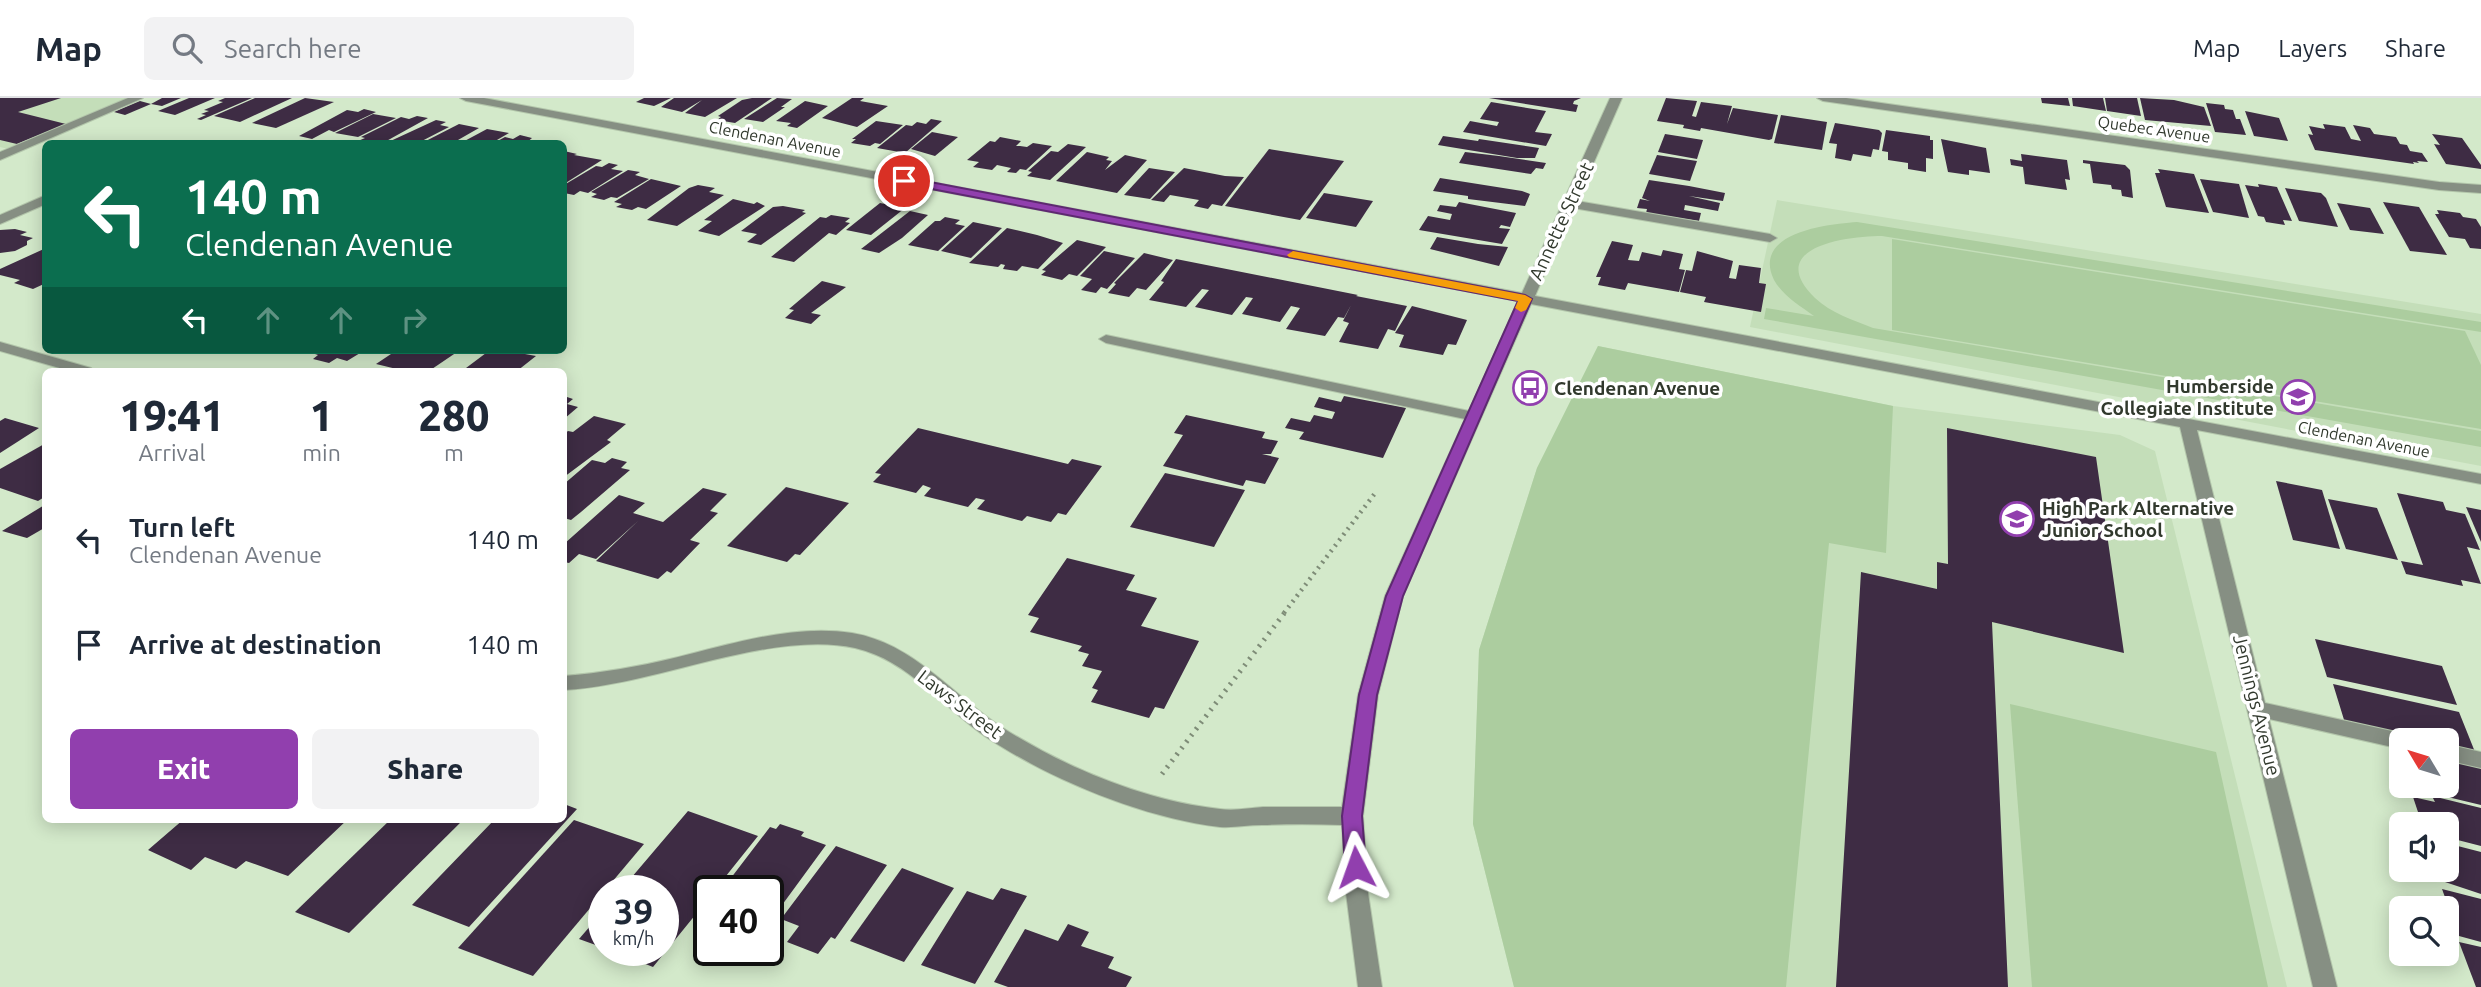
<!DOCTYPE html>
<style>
:root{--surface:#fff;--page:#f2f2f3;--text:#1f2937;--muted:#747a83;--line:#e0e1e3;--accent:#913fae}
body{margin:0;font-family:Ubuntu,sans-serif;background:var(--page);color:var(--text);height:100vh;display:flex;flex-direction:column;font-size:26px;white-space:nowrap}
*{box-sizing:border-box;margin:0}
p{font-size:23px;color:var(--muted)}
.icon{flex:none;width:38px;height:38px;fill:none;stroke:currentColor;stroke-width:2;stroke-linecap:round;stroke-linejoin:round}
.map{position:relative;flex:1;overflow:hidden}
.details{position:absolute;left:42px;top:270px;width:525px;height:455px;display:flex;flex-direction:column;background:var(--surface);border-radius:10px;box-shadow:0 4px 18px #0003}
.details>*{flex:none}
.hud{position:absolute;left:42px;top:42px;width:525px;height:214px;border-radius:10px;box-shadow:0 4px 18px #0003;background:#0b6e4f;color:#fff;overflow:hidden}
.needle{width:46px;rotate:308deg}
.tools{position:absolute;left:2389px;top:630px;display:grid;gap:14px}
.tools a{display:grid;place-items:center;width:70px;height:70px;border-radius:10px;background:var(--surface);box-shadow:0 4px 18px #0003;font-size:35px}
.speed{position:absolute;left:588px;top:777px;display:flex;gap:14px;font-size:35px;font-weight:700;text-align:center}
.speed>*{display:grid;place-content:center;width:91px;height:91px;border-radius:50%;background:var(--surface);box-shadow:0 4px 18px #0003;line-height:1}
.speed small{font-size:18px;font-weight:400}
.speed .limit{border:4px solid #111;border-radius:10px;background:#fff;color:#111}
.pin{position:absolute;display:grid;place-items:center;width:60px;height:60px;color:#fff;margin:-30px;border:4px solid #fff;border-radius:50%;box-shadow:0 2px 7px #0007}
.me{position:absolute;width:77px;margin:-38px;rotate:356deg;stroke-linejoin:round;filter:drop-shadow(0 0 5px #0008)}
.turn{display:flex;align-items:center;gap:24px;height:147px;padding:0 28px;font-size:32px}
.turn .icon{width:91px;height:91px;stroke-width:2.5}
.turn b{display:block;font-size:49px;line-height:60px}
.lanes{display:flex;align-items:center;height:66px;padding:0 28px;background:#0003;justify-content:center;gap:35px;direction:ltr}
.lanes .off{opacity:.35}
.eta{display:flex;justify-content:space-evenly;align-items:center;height:119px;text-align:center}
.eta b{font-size:42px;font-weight:800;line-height:49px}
.primary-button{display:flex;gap:14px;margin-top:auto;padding:14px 28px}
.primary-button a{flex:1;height:80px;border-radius:10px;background:var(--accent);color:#fff;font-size:28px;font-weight:800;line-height:80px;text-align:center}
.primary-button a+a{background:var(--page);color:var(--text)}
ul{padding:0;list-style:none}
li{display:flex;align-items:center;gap:21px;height:105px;padding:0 28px}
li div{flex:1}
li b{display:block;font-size:26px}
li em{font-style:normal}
header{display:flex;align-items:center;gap:42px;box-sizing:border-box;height:98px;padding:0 35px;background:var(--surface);border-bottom:2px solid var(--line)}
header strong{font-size:33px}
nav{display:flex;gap:38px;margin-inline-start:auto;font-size:24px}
.search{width:490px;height:63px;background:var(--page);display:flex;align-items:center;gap:18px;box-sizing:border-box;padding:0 24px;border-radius:10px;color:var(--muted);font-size:26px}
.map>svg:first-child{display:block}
</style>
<header>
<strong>Map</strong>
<div class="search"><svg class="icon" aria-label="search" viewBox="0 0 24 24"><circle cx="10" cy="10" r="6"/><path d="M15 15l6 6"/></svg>Search here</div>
<nav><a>Map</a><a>Layers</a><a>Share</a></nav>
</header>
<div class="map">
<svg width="2481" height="889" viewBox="0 0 2481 889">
<rect width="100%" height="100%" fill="#d3e9ca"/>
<!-- built -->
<g fill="#c4deb9">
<path d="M0,0H140L9,51L0,49Z"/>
<path d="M1777,102L2481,216V368L1750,229Z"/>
<path d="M1598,248L1893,308L2120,337L2155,353L2287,889H1514L1473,726L1479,552L1537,370Z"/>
</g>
<!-- green -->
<g fill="#accd9f">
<path d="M1857,124L2481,224V234L1882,138C1847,138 1763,149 1815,200C1831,215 1853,222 1873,230L2481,333V349L1764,221L1766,210L1814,218C1800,208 1783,198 1774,182C1751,134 1829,126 1857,124Z"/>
<path d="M1892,141L2465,233L2481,267V331L1892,232Z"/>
<path d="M1598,248L1893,308L1886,455L1829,445L1786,889H1514L1473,726L1479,552L1537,370Z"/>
<path d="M2010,606L2216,654L2268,889H2032Z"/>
</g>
<!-- building -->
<g fill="#3e2c44">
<path d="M0,0H61L18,14L66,26L17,46L0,42Z"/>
<path d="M162,0H181L162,8L151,6Z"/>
<path d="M189,0H215L175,17L158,13Z"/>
<path d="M225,0H252L201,22L197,21L206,17L201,16L209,13L204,12L223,4L218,3Z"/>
<path d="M255,0H292L240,24L214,18Z"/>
<path d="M305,0L334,4L276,30L252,25Z"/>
<path d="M644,0H671L654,8L636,4Z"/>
<path d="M674,0H737L705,19L685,15L702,2L682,14L661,9Z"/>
<path d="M752,0H772L735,25L717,22L721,19L718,18L742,2Z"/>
<path d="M777,0L792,1L781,9H785L763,24L744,21Z"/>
<path d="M852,0H864L860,3L888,8L857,29L822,20Z"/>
<path d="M1489,0H1581L1574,3L1573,6L1578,7L1576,14Z"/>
<path d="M1666,0L1697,3L1692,18L1696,19L1701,4L1732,8L1727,26L1733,10L1778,17L1772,41L1769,42L1701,30L1700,33L1683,30L1684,27L1657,23Z"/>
<path d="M2041,0H2068L2070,8L2042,5Z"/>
<path d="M2072,0H2103L2106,13L2073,8Z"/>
<path d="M2105,0H2137L2141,18L2107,13Z"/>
<path d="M2140,0L2174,2L2204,9L2211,28L2145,22Z"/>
<path d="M140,3L151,6L125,17L114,14Z"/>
<path d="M805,3L828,8L797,30L787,28L791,25L776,23Z"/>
<path d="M1491,4L1546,13L1535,34L1552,36L1546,48L1463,34L1470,23L1497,28L1499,24L1480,21Z"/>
<path d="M2206,5L2224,7L2225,11L2233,12L2236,21H2240L2246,37L2215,34Z"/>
<path d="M364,11L376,14L334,34L329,32L312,41L299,38L347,12L358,14Z"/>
<path d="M2245,13L2279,20L2288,43L2254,38Z"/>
<path d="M373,16L396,20L358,39L335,35Z"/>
<path d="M1781,17L1827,24L1822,52L1774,45Z"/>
<path d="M417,18L428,20L381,46L358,43L365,40L361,39L401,19L409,21Z"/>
<path d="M931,21L942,23L905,55L877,50L906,27L912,28L917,24L926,26Z"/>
<path d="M436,22L446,24L440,27L449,29L416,46H384Z"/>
<path d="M876,23L903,27L880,46L875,45L870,48L851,45L856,41H852Z"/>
<path d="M1835,25L1879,32L1882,35L1879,52L1873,51L1871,59L1853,56L1851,63L1835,60L1837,46L1829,45Z"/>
<path d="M459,26L479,30L451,46H420Z"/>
<path d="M2323,26L2345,29L2351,41L2361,43L2353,27L2370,30L2374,36L2396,39L2400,46L2407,47L2410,53L2422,55L2428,64L2417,63L2419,65L2413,64L2414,66L2315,52L2308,36L2313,37L2309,28L2325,31Z"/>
<path d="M487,31L509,35L490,46H459Z"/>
<path d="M1886,32L1930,38V42H1933V61L1926,60V74L1908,71V65L1888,62V54L1882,53Z"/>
<path d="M932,34L958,39L935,58L911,51Z"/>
<path d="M1665,36L1703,42L1697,61L1658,54Z"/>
<path d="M2432,36L2462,40L2481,67V71L2446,66L2434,46L2440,47Z"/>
<path d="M520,37L532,40L525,46H492L505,39L513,41Z"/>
<path d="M1443,38L1478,43L1479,41L1539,50L1535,60H1517L1438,47Z"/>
<path d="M1000,39L1021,43L1016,48H1020L1027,49L1033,45L1052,48L1026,72L1020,71L1016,75L1007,74L1011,70L997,67L992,72L973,69L979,64L967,62L990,43L995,44Z"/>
<path d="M1941,41L1986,50L1990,75L1969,72V77L1948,74Z"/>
<path d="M1068,46L1086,49L1050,82L1027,78L1032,74L1028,73L1051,53L1058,54Z"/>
<path d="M1269,51L1344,63L1300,122L1225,108Z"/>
<path d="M564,53L577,56L574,57L602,62L564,86Z"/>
<path d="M1087,54L1109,59L1106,62L1112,63L1105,72L1125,57L1147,62L1117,95L1056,83Z"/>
<path d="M1465,54L1499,58L1546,65L1543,71L1536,70L1531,76L1459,65Z"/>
<path d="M2021,56L2067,62L2070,82L2065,81L2067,92L2025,86L2023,69L2011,67L2010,61L2022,63Z"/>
<path d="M1657,57L1697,63L1690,83L1649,76Z"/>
<path d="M2083,62L2125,67L2130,72L2133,100L2122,98L2121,92L2112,91L2111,87L2093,85L2090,66L2083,65Z"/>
<path d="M609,65L618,67L611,71L623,73L588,95L580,93L574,97L564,95L567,91L564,87L596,68L602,69Z"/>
<path d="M1149,70L1175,74L1150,101L1124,97Z"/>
<path d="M1184,70L1225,78L1244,79L1222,108L1212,106L1208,111L1194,108L1199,102L1170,97L1164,104L1151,102Z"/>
<path d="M2158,71L2194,76L2209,115L2166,109L2155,75H2160Z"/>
<path d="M628,72L640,74L635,77L649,81L617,100L611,99L604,102L591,99L597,96L591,94Z"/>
<path d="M1440,80L1522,93L1530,96L1525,108L1468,101V98L1433,93Z"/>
<path d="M651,81L681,88L646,111L638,109L632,112L616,109L622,106L614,104Z"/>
<path d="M2200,81L2239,86L2249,120L2213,114Z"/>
<path d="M1649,82L1689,88L1725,95L1723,103L1689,98L1720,105L1718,113L1685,107L1684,112L1701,115L1699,123L1646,115L1647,111L1637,110L1640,101L1650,103L1642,100Z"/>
<path d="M2258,86L2277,89L2292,123L2283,122L2285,127L2266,124L2264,119L2258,118L2245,87L2259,89Z"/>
<path d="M698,87L715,90L709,94L724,97L677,128L647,122L689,90Z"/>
<path d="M2285,90L2321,95L2326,100L2338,129L2299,123Z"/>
<path d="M1324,95L1373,103L1356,129L1306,120Z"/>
<path d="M733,101L754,106L757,104L765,108L719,138L698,133L712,123L704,122Z"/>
<path d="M1459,104L1516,115L1510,129L1501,127L1499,130L1510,131L1502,146L1419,132L1428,118L1450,122L1452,116L1437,113L1440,107L1456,109Z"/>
<path d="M2383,104L2419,109L2447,157L2410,153Z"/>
<path d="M880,105L905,110L871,137L846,132Z"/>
<path d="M2337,105L2370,110L2384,136L2350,132Z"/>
<path d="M783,108L805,112L802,114L806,115L761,147L747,144L757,136L741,133L773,109Z"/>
<path d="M2437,112L2460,115L2463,119L2476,121L2481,129V151L2470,150L2465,141L2449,139L2435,116H2439Z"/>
<path d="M910,113L928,117L902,140L879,155L861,151Z"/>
<path d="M831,117L850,120L845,124L850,125L836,137L829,135L794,164L771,159L820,119L826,120Z"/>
<path d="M945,119L960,122L955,126L965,128L938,153L908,147L935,123H940Z"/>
<path d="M973,124L1002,130L971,160L941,153Z"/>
<path d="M1007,130L1037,137L1063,145L1038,171L1022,168L1017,173L1003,171L1005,167L1001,166L998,169L969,165Z"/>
<path d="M15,131L27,134L20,137L33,140L27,143V147L15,153L0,155V132Z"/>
<path d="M1437,139L1478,146L1508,149L1499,168L1430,151Z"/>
<path d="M1077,142L1106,149L1077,178L1069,176L1062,182L1041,177L1046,173L1042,172Z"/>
<path d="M1612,143L1633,147L1628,162L1639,163L1642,154L1661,158L1663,152L1683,156L1679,171L1685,172L1679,194L1628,185L1625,192L1598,187L1601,179H1596Z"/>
<path d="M46,150V185L33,191L14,185L20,182L0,177V171Z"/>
<path d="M1104,153L1135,160L1107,191L1101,189L1096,195L1081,192L1092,181L1080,178Z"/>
<path d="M1697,153L1733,163L1729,180L1736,181L1739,167L1761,170L1759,185L1766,186L1761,214L1704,204L1706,199L1680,194L1686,172L1692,173Z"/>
<path d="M1144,155L1173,162L1146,192L1137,190L1129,199L1108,195L1116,186L1114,185Z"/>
<path d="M1176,161L1358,197L1356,198L1407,208L1395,233L1388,231L1378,251L1339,244L1349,225L1343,223L1351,207L1344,220L1338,219L1325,238L1286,231L1300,210L1291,208L1280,224L1242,216L1253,200L1246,199L1232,217L1195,209L1209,192L1202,191L1186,209L1149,202L1164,184L1161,183Z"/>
<path d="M822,183L846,189L811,215L821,217L811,226L785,220L794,212L789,211Z"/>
<path d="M1412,208L1467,222L1456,247L1448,246L1443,257L1399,249L1404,237L1395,235Z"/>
<path d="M303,252H365L347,263L337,260L329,265L313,261L318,257Z"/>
<path d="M397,252H460L429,273H405L376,266Z"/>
<path d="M490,252H530L525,256L536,258L517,273H462Z"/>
<path d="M564,298L573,301L567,306L578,309L564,321Z"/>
<path d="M1344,298L1406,310L1383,360L1299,341L1304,334L1285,330L1291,320L1310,324L1314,317L1332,321L1335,314L1314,309L1319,299L1341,304Z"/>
<path d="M1186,317L1265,334L1262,340L1278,343L1271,356H1262L1279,360L1265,386L1246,382L1243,388L1163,368L1183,337L1174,335Z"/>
<path d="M594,318L626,326L607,342L611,344L564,379V336L568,333L573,334Z"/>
<path d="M5,320L39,330L0,355V323Z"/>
<path d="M918,330L1068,366L1072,361L1102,368L1066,417L1058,415L1051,424L1027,418L1022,423L977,411L985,402L976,400L968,409L924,398L931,390L923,387L916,395L873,384L881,376L875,375Z"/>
<path d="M1947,330L2096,359L2124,555L1992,524L2008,889H1836L1861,474L1937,491V464L1948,466Z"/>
<path d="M46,345V398L38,403L0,390V371Z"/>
<path d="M612,360L627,364L621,370L630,372L581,414L571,422L564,420V386L592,362L605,365Z"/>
<path d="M1165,375L1245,392L1214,449L1130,429Z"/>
<path d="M2276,383L2322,392L2340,451L2293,442Z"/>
<path d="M786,389L849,405L800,457L795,456L787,464L727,448Z"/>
<path d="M703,390L727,396L710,413L718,415L690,442L700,445L671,475L667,473L658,481L596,463L638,423L596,461L579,456L569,465L564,464V446L619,397L645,405L633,415L663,424Z"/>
<path d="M2397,395L2443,404L2446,412L2465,416L2480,452L2467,449L2481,486L2461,482L2463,488L2406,476L2401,463L2423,467Z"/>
<path d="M2328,401L2377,410L2398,462L2346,451Z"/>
<path d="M46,406V429L27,440L2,433Z"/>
<path d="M2466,409L2481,412V444Z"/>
<path d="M1067,460L1135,477L1126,492L1157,500L1141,528L1199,543L1164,611L1155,609L1149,620L1091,604L1098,592L1092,590L1102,573L1082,568L1089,556L1078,553L1082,548L1030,534L1039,520L1028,517Z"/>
<path d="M2315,541L2442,568L2457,607L2327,579Z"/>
<path d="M2333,586L2459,614L2475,654L2446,648V642H2423L2345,625Z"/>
<path d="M2446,661L2481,669V707L2431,695L2429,688H2446Z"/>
<path d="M2432,698L2481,710V748L2446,739V726H2422L2413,699L2435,704Z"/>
<path d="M564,706L577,711L469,829L412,807L495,721H564Z"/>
<path d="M688,713L758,738L714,793H709V800L653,869L610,852H663V793H620Z"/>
<path d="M184,721H348L288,778L246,763L236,771L205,759L191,772L148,752Z"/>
<path d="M391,721H464L349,835L295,814Z"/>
<path d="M574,722L644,746L533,878L458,850Z"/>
<path d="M780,726L804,734L801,738L826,747L774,818L768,816V793H721L770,729L776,731Z"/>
<path d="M2446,745L2481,754V796L2442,783L2438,772H2446Z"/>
<path d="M836,748L887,767L835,841L831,839L818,856L787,844L799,828L781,821Z"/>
<path d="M902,770L954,790L904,864L850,843Z"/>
<path d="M1001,790L1027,798L975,886L921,867L967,793L993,802Z"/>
<path d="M2442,791L2481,801V844L2459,838Z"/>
<path d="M604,812V850L579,841Z"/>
<path d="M1068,826L1089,834L1081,848L1114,859L1108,870L1132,879L1126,889H1008L994,884L1025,831L1058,843Z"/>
<path d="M2459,844L2481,849V889H2476Z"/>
</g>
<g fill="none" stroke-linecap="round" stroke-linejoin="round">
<!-- minor casing -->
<g stroke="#b3c6ab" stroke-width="2">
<g id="minor">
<path d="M128,0H143L0,62V54Z"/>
<path d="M460,0H484L1522,195L1610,0H1622L1577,103L1770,136L1777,140L1770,144L1573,110L1535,198L2481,376V386L2197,332L2265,605L2401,635L2408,637L2411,642H2401V651L2269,621L2337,889H2313L2180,329L1531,206L1403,498L1378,597L1363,718L1368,795L1382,889H1358L1346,795L1342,727C1315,726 1289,726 1262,727C1248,727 1234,730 1220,729C1144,720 1054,683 989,641C945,612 909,562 855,550C772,531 653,588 564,592V578C601,575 637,569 674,560C731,546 793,526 852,535C914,545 953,598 1003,630C1066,670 1146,703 1220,711C1235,713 1249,710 1263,709C1289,709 1316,709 1342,709L1358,597L1385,498L1465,321L1106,245L1099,241L1106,237L1469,313L1518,203L466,3Z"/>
<path d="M1817,0H1846L2439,84L2481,87V95L2439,92L1823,3Z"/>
<path d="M46,97V106L0,126V117Z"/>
<path d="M0,244L91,270L94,273H70L0,253Z"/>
<path d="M2446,646L2481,654V670L2446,662Z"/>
</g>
</g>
<!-- path-far1 -->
<path stroke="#7e8c77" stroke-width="4.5" stroke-dasharray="2 5" stroke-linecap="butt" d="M1284,515L1376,394"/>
<!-- path -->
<path stroke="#7e8c77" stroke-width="5" stroke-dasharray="2 6" stroke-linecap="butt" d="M1162,676L1286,513"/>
<!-- minor -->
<use href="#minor" fill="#868f83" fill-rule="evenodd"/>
</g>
<!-- route -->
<path fill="#913fae" stroke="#5e2971" stroke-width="2" d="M904,79L1525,197L1532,201L1403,498L1377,597L1362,718L1366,769L1363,775L1356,777L1348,775L1345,769L1342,718L1359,597L1386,498L1518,203L900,85L898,83Z"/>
<!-- slow -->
<path fill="#f59e0b" d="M1293,153L1525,197L1532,201L1526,212L1521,214L1515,210L1518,203L1289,159L1287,157Z"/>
<!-- icons -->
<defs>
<g id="bus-ring" transform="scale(1.75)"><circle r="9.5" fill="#fff" stroke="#913fae" stroke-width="1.5"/><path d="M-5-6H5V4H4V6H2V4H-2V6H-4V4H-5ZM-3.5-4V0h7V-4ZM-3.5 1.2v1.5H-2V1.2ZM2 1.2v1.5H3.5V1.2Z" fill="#913fae"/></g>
<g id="school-ring" transform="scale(1.75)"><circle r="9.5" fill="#fff" stroke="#913fae" stroke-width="1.5"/><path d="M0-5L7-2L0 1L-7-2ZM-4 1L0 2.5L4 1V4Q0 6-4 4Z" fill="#913fae"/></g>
</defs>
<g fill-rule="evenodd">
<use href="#bus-ring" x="1530" y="290"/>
<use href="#school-ring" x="2298" y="299"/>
<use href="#school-ring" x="2017" y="421"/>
</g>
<g text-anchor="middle" stroke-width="7" stroke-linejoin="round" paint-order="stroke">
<!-- far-street labels -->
<g font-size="16" fill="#31392d" stroke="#fff">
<text transform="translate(2154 31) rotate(8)" y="6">Quebec Avenue</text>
<text transform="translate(775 41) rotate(11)" y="6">Clendenan Avenue</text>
<text transform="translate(2364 341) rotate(11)" y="6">Clendenan Avenue</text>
</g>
<!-- street labels -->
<g font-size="19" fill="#31392d" stroke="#fff">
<text transform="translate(1561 123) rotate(-65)" y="7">Annette Street</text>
<text transform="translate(960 606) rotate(37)" y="7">Laws Street</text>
<text transform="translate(2257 607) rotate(76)" y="7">Jennings Avenue</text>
</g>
<!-- poi labels -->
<g font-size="19" font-weight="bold" fill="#31392d" stroke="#fff" text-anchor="start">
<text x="2274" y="295" text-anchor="end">Humberside<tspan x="2274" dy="22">Collegiate Institute</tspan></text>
<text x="1554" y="297">Clendenan Avenue</text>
<text x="2042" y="417">High Park Alternative<tspan x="2042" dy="22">Junior School</tspan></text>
</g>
</g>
</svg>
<div class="tools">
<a><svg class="needle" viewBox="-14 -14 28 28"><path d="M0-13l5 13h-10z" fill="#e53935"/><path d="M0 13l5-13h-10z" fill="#747a83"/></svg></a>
<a><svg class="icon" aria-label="sound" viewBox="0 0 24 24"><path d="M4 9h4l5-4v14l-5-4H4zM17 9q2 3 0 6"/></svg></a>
<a><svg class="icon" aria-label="search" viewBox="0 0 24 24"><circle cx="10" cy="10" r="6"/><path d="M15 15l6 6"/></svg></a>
</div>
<div class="speed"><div>39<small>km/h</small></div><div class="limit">40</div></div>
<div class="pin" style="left:904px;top:83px;background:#d93025"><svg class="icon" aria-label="arrive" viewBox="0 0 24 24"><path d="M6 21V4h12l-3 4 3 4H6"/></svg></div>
<svg class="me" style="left:1356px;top:769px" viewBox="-20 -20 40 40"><path d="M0-17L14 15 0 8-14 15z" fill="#913fae" stroke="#fff" stroke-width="4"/></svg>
<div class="hud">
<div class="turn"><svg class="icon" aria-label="left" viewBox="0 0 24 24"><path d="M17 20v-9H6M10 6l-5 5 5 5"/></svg><div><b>140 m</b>Clendenan Avenue</div></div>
<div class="lanes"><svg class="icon" aria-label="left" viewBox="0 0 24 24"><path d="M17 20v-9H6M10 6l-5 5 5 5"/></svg><svg class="icon off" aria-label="ahead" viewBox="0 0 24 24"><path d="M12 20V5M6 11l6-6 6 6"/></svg><svg class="icon off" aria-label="ahead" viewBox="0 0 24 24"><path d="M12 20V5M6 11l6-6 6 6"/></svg><svg class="icon off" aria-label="right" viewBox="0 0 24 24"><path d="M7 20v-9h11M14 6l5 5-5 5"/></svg></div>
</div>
<section class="details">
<div class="eta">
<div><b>19:41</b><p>Arrival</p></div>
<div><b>1</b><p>min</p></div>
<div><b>280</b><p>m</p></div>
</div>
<ul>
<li><svg class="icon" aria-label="left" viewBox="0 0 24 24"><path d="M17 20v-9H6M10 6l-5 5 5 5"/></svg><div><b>Turn left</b><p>Clendenan Avenue</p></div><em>140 m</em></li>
<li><svg class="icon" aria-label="arrive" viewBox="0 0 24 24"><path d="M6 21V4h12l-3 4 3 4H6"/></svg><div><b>Arrive at destination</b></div><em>140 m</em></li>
</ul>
<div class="primary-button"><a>Exit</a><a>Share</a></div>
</section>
</div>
